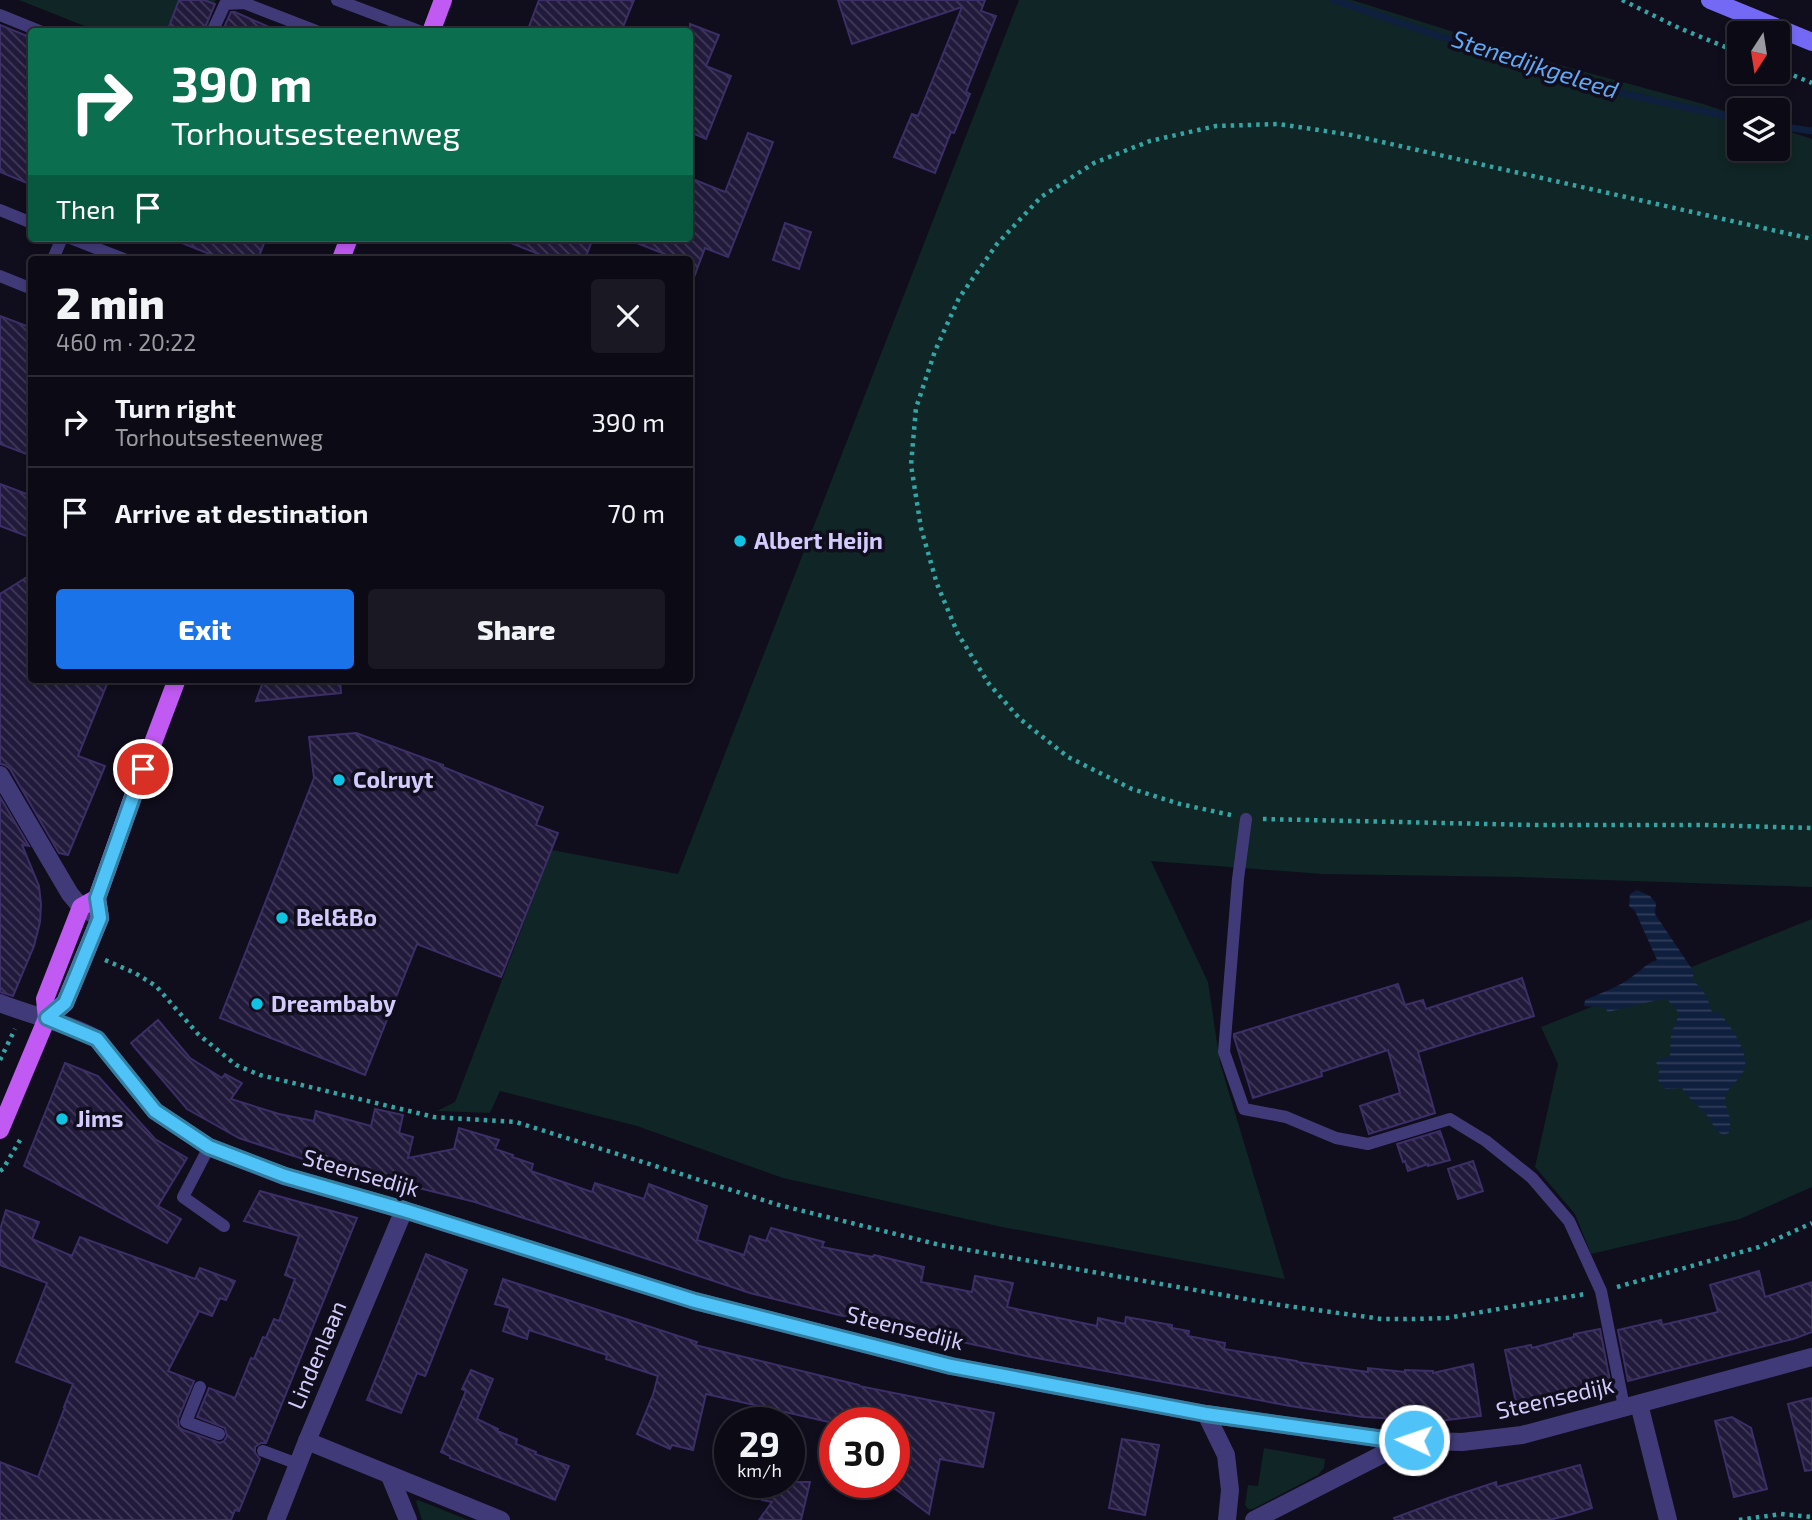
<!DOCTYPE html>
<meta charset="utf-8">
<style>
:root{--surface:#0c0a15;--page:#1a1822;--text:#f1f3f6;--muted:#9a9aa0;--line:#2c2b34;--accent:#1a73e8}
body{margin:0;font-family:"Exo 2",sans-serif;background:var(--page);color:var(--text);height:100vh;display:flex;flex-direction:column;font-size:26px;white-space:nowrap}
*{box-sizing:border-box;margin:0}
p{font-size:23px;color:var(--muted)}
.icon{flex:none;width:38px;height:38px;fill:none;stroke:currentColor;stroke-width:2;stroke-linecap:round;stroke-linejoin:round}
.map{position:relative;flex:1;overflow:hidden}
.details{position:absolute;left:28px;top:256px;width:665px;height:427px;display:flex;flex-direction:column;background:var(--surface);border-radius:7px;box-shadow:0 4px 10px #0003,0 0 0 2px var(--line)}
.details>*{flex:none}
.guide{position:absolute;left:28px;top:28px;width:665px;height:214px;border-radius:7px;box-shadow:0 4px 10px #0003,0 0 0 2px var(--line);background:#0b6e4f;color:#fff;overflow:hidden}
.needle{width:46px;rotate:192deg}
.fabs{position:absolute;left:1727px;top:21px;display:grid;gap:14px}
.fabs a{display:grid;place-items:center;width:63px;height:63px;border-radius:7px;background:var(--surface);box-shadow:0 4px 10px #0003,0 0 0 2px var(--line);font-size:35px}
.speed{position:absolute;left:714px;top:1407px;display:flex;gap:14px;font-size:35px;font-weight:700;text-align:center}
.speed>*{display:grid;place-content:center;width:91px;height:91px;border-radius:50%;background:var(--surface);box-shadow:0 4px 10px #0003,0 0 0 2px var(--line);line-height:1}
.speed small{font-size:18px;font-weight:400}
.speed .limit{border:10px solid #d22;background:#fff;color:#111}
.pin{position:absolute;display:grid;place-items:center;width:60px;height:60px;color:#fff;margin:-30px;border:4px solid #fff;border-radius:50%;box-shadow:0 2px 7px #0007}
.me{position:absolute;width:77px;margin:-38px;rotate:273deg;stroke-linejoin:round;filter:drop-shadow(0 0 5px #0008)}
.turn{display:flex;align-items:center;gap:24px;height:147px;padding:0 28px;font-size:32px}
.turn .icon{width:91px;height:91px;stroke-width:2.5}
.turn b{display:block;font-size:49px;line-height:60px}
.then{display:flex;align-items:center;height:66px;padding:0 28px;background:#0003;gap:14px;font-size:26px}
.round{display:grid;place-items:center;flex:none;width:74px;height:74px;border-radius:7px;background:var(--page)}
.head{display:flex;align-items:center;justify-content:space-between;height:119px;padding:0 28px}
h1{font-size:42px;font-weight:800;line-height:52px}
.button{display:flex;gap:14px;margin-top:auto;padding:14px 28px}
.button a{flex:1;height:80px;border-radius:7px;background:var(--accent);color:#fff;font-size:28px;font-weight:800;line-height:80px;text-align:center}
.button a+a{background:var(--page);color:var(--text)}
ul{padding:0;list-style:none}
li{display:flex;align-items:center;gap:21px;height:91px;padding:0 28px;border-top:2px solid var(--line)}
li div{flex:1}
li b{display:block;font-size:26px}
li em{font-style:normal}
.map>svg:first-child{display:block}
</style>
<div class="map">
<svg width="1812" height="1520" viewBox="0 0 1812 1520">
<defs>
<pattern id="water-rules" width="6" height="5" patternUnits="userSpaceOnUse" patternTransform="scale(1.75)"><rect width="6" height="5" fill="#0f1f3e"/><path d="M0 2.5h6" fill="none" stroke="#313e5b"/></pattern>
<pattern id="building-back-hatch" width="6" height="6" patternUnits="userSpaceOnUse" patternTransform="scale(1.75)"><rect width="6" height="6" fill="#221a3b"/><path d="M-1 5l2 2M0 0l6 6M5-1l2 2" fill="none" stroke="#413a58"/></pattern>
</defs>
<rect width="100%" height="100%" fill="#100d1c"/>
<!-- grass -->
<g fill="#102525">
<path d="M19,0H216L213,4L207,32L97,31Z"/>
<path d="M1019,0H1352L1563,66L1700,103L1739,116L1740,149H1778V128L1812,139V887L1517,877L1322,874L1151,861L1208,982L1220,1063L1285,1279L1002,1227L783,1178L637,1126L500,1091L490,1113L437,1111L455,1102L552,850L678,874Z"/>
<path d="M1812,919V1187L1740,1219L1591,1254L1575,1214L1535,1167L1558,1064L1541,1027Z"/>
<path d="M1264,1448L1325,1459L1324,1468L1318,1475L1253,1509H1248L1245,1505L1248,1485L1258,1486Z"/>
<path d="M418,1500L468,1520H422L416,1501Z"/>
</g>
<!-- water -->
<path fill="url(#water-rules)" d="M1637,890L1650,896L1656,903L1655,914L1694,972L1692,980C1703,988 1709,999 1712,1013L1719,1012C1729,1024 1748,1050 1745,1067C1743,1078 1729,1085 1726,1095C1723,1104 1730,1113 1730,1122C1730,1126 1729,1130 1729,1133L1723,1135C1714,1130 1714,1126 1709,1118C1701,1107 1690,1101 1682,1088L1666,1089C1657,1083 1657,1078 1660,1068L1656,1063L1662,1058L1670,1056L1671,1032L1675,1026L1679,1013L1666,998L1608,1012L1604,1007L1584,1006L1585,1000C1601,993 1619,987 1633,976C1643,969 1644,965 1657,960L1635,911L1629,906L1630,894Z"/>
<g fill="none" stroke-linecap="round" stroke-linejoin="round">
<!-- stream -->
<g stroke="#0f1f3e" stroke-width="7">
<path d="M1334,0L1468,46L1625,94L1740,119"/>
<path d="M1778,126L1812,131"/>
</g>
</g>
<!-- building -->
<g fill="url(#building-back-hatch)" stroke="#3c2e66" stroke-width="2">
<path d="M179,0H204L215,4L203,32H167Z"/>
<path d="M539,0H634L621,32H527Z"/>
<path d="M838,0H985L981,11L996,16L966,92L970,94L954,133L951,132L935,173L894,157L912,114L918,116L962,7L852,44Z"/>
<path d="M231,12H235L280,32H222Z"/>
<path d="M690,24L719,35L706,66L731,76L706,139L690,132Z"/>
<path d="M0,25L32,38V185L0,172Z"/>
<path d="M748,133L773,142L758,181L728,257L705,248L691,285H690V259H677L627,239V238H690V178L725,192Z"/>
<path d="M785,223L811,232L799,269L773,260Z"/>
<path d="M172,238H266L258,259H222L172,239Z"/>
<path d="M501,238H593L585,259H551L501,239Z"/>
<path d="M0,316L32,328V456L0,444Z"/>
<path d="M0,484L32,496V538L0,526Z"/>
<path d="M32,574V679H109L78,756L105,766L68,855L59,853L10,769L5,765L0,764V594Z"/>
<path d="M264,679H340L341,693L256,701Z"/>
<path d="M356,733L443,765V767L543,807L536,825L558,833L501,977L417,944L365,1075L220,1018L314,778L309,737Z"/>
<path d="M0,797L29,846L22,845L39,886L41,904L40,922L34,946L13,996L0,992Z"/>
<path d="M1522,978L1534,1016L1418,1052L1435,1113L1369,1134L1360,1106L1400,1093L1388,1050L1321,1072L1322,1076L1253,1098L1234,1037V1034L1398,984L1405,1005L1423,1000L1426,1009Z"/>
<path d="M158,1020L190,1058L222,1078L225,1074L242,1083L231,1099L279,1114L314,1121L316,1111L371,1126L375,1109L403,1115L399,1133L413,1137L408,1158L454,1149L459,1128L499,1140L495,1149L513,1155L512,1157L533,1164L531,1171L592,1192L595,1183L644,1199L649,1184L707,1206L697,1240L744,1255L750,1236L766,1241L771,1228L824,1242L822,1247L873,1257L874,1255L924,1267L921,1282L972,1292L975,1276L1013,1283L1007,1307L1097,1326L1098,1318L1125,1324L1126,1317L1172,1325V1328L1189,1331L1188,1336L1225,1343L1224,1349L1297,1361V1362L1368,1372V1368L1405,1372V1370L1433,1371V1373L1473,1364L1481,1416L1439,1421L1363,1417L1290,1406L1026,1356L839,1315L750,1293L475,1202L306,1160L239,1138L187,1109L131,1043Z"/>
<path d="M65,1063L98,1076L155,1139L187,1158L158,1206L181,1219L167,1243L24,1166Z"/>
<path d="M1440,1131L1450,1160L1428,1166V1164L1408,1171L1405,1161L1403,1162L1397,1144Z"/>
<path d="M1473,1161L1483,1191L1458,1199L1448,1169Z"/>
<path d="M260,1191L357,1218L266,1443H261L255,1447V1453L260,1459L239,1511L235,1510L231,1520H0V1462L38,1477L65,1407H64L73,1384L16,1362L47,1283L0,1265V1230L6,1210L39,1222L32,1239L72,1256L80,1237L195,1279L200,1268L235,1281L226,1300L220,1298L212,1316L199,1311L168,1371L194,1381L178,1419L179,1427L183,1430L220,1443L224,1441L227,1436L225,1428L197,1417L209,1388L235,1398L251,1358L254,1359L263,1337L266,1338L274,1319L279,1321L295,1279L285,1275L299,1236L244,1221Z"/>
<path d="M426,1254L467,1270L426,1374L425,1376L417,1373L401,1413L367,1400Z"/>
<path d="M1759,1271L1765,1297L1812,1282V1332L1793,1339L1628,1381L1618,1330L1661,1320L1662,1325L1718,1312L1710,1285Z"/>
<path d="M503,1279L697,1342L695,1345L859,1385V1386L994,1413L983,1467L940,1459L929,1514L894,1488V1423H833L706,1394L693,1450L672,1445L670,1449L637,1434L653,1395L658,1376L606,1359L607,1355L529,1330L527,1339L503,1331L510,1308L495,1304Z"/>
<path d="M1600,1329L1611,1386L1517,1408L1505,1350L1531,1345L1532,1348L1574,1337V1334Z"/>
<path d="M471,1370L493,1379L477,1419L498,1429L497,1431L517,1439L516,1444L536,1452L535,1454L569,1466L555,1500L450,1458V1456L441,1452L466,1391L462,1389Z"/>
<path d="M1812,1398V1470L1805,1471L1788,1404Z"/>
<path d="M1732,1417L1751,1428L1767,1489L1734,1497L1715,1421Z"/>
<path d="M1122,1439L1159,1445L1145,1515L1109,1508Z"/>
<path d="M1580,1465L1592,1508L1569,1515L1549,1520H1395L1394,1518L1448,1498L1496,1482L1497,1487Z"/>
<path d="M767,1482H810L801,1520H759L772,1502L762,1500Z"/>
</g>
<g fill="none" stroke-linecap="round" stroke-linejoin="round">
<!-- path -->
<g stroke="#35a5a4" stroke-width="4.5" stroke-dasharray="3.5 5" stroke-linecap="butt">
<path d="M1622,0L1679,28L1740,53"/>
<path d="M1778,69L1812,83"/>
<path d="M1231,815L1180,804L1132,789L1068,757L1020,719L989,684L958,634L937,584L921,528L911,465L916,408L935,351L959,298L997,244L1041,197L1094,163L1150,141L1216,126L1279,124L1351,135L1812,239"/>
<path d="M1263,819L1533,825H1704L1812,828"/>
<path d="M105,960L135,973L156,986L198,1034L236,1065L260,1075L434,1117L516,1122L779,1205L940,1245L1280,1305L1382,1319H1416L1447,1318L1585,1294"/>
<path d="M0,1060L15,1029"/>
<path d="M0,1171L3,1169L20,1140"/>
<path d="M1617,1287L1759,1247L1812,1223"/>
<path d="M1739,1520L1781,1514L1812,1517"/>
</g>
<!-- lane -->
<g stroke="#403b78" stroke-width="12">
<path d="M337,0L422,32"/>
<path d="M0,15L42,32"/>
<path d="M212,32L225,4L244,3L319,32"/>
<path d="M0,210L32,223"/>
<path d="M70,238L124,259"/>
<path d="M53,259L62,238"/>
<path d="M0,276L32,289"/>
<path d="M1246,819L1238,879L1224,1052L1244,1109L1286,1117L1336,1138L1368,1144L1450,1119L1486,1141L1532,1178L1569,1221L1601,1291L1624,1407"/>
<path d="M209,1147L183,1197L224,1226"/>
<path d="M200,1387L186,1422L219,1434"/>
<path d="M263,1451L298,1464"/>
</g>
<!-- street -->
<g stroke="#403b78" stroke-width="18">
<path d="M0,775L70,894L81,907L95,915"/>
<path d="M0,1003C32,1016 66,1022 97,1039L155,1111L209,1147L284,1176L404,1210L695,1301L951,1366L1206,1414L1391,1440L1462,1442L1522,1435L1812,1357"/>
<path d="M1639,1404L1668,1520"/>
<path d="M1206,1414L1226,1455L1230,1490L1227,1520"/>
<path d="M307,1441L501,1520"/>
<path d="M390,1476L408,1520"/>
<path d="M276,1520L307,1441L404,1210"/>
<path d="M1254,1520L1381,1455L1391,1440"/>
</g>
<!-- secondary -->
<path stroke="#7369f4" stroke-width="18" d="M1710,0L1812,42"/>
<!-- primary -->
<g stroke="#c15af3" stroke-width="18">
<path d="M431,32L443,0"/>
<path d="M341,259L349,238"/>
<path d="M47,1018L65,1003L100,918L97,898L136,788L177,679"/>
<path d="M0,1130L47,1018L45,999L81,907L97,898"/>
</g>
</g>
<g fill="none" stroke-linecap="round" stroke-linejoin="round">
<!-- route casing -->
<g stroke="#337fa1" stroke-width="18">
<path id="route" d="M143,769L97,898L100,918L76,977L65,1003L47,1018L97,1039L155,1111L209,1147L285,1176L404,1210L695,1301L951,1366L1206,1414L1391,1440H1414"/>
</g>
<!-- route -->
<use href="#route" stroke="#4fc3f7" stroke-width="12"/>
</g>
<!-- markers -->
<g fill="#10c3e2" stroke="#100d1c" stroke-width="2.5">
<circle cx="740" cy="541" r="7"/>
<circle cx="339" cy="780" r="7"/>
<circle cx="282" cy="918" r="7"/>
<circle cx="257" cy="1004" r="7"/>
<circle cx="62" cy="1119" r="7"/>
</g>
<g text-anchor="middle" stroke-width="7" stroke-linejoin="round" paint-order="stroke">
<!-- poi labels -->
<g font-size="23" font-weight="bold" fill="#d3cbfb" stroke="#100d1c" text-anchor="start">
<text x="754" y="549">Albert Heijn</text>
<text x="353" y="788">Colruyt</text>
<text x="296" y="926">Bel&amp;Bo</text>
<text x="271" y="1012">Dreambaby</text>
<text x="76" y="1127">Jims</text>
</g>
<!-- street labels -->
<g font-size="23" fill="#d3cbfb" stroke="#100d1c">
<text transform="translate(361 1173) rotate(16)" y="8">Steensedijk</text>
<text transform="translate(905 1328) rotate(14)" y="8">Steensedijk</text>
<text transform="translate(317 1355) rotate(-67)" y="8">Lindenlaan</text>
<text transform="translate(1555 1398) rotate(-13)" y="8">Steensedijk</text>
</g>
<!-- water labels -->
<g font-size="24" font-style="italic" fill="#61a9f4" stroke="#100d1c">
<text transform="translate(1535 65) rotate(18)" y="8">Stenedijkgeleed</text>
</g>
</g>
</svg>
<div class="fabs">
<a><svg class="needle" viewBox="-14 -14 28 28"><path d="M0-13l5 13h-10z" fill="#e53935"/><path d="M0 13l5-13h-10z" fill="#9a9aa0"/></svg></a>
<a><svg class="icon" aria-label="layers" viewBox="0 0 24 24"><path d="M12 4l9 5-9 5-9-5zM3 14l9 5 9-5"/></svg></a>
</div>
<div class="speed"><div>29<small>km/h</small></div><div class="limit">30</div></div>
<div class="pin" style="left:143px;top:769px;background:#d93025"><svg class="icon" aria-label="arrive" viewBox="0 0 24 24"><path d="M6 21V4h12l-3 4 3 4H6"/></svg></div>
<svg class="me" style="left:1414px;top:1440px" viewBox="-20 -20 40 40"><circle r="17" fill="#4fc3f7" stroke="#fff" stroke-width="3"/><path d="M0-11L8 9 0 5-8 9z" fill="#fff"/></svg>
<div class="guide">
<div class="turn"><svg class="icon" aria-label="right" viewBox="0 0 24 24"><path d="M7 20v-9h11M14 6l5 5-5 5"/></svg><div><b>390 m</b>Torhoutsesteenweg</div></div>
<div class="then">Then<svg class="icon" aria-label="arrive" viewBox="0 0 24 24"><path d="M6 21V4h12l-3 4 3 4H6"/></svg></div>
</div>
<section class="details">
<div class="head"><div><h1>2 min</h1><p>460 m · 20:22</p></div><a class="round"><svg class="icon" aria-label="close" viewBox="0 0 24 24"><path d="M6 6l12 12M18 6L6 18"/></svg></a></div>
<ul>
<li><svg class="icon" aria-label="right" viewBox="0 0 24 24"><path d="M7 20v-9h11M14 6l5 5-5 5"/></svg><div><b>Turn right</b><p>Torhoutsesteenweg</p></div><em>390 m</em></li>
<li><svg class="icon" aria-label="arrive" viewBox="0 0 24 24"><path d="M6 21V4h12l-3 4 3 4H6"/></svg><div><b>Arrive at destination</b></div><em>70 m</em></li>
</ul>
<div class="button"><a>Exit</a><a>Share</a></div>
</section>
</div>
